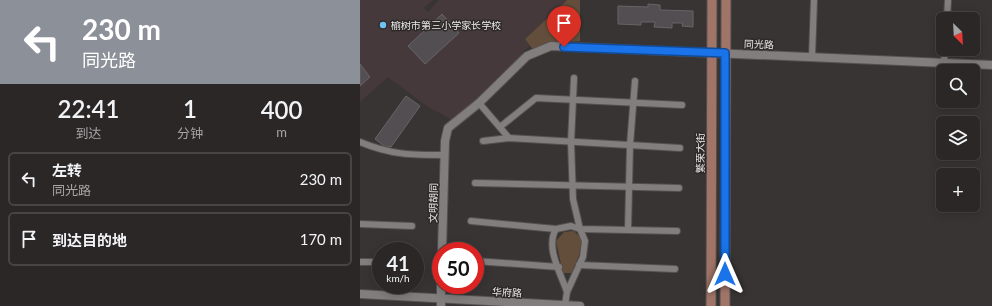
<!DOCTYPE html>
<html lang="zh">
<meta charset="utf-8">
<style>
:root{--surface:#2b2727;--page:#332f2f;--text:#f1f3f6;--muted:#a6a5a7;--line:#474444}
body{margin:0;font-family:Lato,"Noto Sans SC",sans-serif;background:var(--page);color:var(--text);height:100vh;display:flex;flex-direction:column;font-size:15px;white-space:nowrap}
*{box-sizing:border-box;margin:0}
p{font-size:13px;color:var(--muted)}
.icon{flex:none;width:22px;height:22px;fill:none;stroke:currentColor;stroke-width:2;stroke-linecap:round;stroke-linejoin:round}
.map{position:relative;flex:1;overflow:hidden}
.panel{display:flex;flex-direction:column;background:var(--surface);width:360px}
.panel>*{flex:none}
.top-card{background:#8c9099;color:#fff;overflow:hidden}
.needle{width:26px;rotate:156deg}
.fabs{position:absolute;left:576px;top:12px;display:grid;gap:8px}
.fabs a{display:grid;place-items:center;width:44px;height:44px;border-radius:6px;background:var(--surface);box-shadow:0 2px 10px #0003,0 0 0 1px var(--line);font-size:20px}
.speed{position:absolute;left:12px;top:242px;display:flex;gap:8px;font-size:20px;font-weight:700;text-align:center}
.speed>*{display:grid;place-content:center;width:52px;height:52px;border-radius:50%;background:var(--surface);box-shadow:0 2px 10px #0003,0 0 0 1px var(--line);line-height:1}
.speed small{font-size:10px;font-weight:400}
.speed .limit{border:6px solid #d22;background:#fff;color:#111}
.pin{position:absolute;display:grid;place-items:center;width:34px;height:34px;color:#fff;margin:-41px -17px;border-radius:50% 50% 50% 0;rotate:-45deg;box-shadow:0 0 4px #0007}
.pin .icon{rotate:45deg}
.me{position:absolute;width:44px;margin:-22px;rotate:0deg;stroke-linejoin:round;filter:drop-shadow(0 0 3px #0008)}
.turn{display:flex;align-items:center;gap:14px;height:84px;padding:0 16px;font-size:18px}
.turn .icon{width:52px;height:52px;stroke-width:2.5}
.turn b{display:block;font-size:28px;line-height:34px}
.eta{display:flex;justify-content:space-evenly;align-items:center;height:68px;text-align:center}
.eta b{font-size:24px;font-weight:600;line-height:28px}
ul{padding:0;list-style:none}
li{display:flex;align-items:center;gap:12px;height:54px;margin:0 8px 6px;padding:0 8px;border:2px solid var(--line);border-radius:6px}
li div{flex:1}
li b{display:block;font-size:15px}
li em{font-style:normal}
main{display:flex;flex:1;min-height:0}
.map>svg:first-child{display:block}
</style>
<main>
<section class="panel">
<div class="top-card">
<div class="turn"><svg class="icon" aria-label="left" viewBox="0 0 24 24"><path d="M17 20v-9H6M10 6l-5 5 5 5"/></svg><div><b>230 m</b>同光路</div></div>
</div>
<div class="eta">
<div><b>22:41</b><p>到达</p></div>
<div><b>1</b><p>分钟</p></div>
<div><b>400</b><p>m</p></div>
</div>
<ul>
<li><svg class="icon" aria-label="left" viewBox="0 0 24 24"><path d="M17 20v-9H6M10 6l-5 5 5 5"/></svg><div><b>左转</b><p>同光路</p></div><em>230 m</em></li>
<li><svg class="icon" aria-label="arrive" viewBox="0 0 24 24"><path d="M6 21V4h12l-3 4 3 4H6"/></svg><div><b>到达目的地</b></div><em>170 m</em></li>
</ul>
</section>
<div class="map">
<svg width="632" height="306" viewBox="0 0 632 306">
<rect width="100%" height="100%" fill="#393434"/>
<!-- built -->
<path fill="#46393b" d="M0,0H73L64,8L68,12L79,0H207L165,39L170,46L161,53L164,56L94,121L67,106L28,77L0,102Z"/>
<!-- green -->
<g fill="#634e3b">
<path d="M207,0H220V41L192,43L174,51L165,39Z"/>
<path d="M214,231L222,239L219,255L212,273H203L196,241L204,232Z"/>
</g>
<!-- building -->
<g fill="#534e51" stroke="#686366">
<path d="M288,4L300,5V10L333,11V27L322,26L323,23H312V28L294,27L295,22H281V25L258,24V6L288,7Z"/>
<path d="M82,14L99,33L65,64L48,46Z"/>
<path d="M0,64L10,77L0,86Z"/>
<path d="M46,96L60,106L31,147L24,146L15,139Z"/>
</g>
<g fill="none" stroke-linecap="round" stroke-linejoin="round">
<!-- minor casing -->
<g stroke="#555151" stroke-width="8">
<g id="minor">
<path d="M587,19L588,0"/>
<path d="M452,57L454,0"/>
<path d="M584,62L585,49"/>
<path d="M214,78L211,142L213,199L220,229L317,231"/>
<path d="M119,103L149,138"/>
<path d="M140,127L176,98L322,105"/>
<path d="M123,141L149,138L320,148"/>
<path d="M0,142C31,155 52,155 84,155"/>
<path d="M115,183L319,188"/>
<path d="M111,221L196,229"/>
<path d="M0,224L52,226"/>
<path d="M268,230L270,145L275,81"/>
<path d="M115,261L199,267"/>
<path d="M0,262H21"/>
<path d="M219,265L315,269"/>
<path d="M205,305L207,292L223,257L225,241L220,229L211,226L196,229C185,247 201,274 207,292"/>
</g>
</g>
<!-- tertiary casing -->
<g stroke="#555151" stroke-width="10">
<g id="tertiary">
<path d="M82,251L85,141L88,128L119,103L167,56L191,46L632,65"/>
<path d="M0,294L220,306"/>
<path d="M81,306V285"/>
</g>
</g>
<!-- secondary casing -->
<g stroke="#555151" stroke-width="11">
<g id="secondary">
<path d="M351,306L352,0"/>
<path d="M365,306L366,0"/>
</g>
</g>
<!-- minor -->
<use href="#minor" stroke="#837e7e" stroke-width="6"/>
<!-- tertiary -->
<use href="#tertiary" stroke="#837e7e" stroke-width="8"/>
<!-- secondary -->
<use href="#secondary" stroke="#a17468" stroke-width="9"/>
</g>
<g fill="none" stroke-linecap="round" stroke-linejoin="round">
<!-- route casing -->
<g stroke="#114b97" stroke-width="10">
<path id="route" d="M204,47L365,53V274"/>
</g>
<!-- route -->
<use href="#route" stroke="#1a73e8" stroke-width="7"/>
</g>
<!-- markers -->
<circle fill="#71c1f5" stroke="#2f2a2a" stroke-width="1.5" cx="23" cy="25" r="4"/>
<g text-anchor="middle" stroke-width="3" stroke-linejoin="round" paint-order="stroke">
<!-- poi labels -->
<g font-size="10" fill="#ece9e9" stroke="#2f2a2a" text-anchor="start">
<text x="31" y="29">榆树市第三小学家长学校</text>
</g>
<!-- street labels -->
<g font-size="10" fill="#ece9e9" stroke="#2f2a2a">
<text transform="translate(399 44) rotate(2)" y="4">同光路</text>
<text transform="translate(340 153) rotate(-90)" y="4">繁荣大街</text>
<text transform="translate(73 203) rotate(-89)" y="4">文明胡同</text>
<text transform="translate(147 292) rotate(3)" y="4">华府路</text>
</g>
</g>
</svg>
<div class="fabs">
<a><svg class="needle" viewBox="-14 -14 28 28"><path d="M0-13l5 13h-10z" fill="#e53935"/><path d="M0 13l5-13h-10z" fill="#a6a5a7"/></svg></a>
<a><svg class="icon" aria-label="search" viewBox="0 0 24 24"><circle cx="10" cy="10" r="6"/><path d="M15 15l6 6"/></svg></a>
<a><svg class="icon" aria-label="layers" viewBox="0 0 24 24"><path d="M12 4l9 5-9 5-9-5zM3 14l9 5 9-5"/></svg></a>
<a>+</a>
</div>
<div class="speed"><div>41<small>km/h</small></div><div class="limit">50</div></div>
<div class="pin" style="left:204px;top:47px;background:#d93025"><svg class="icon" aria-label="arrive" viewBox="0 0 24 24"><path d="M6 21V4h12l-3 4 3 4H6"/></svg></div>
<svg class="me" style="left:365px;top:274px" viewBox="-20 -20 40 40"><path d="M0-17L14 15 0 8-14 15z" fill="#1a73e8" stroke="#fff" stroke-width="4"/></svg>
</div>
</main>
